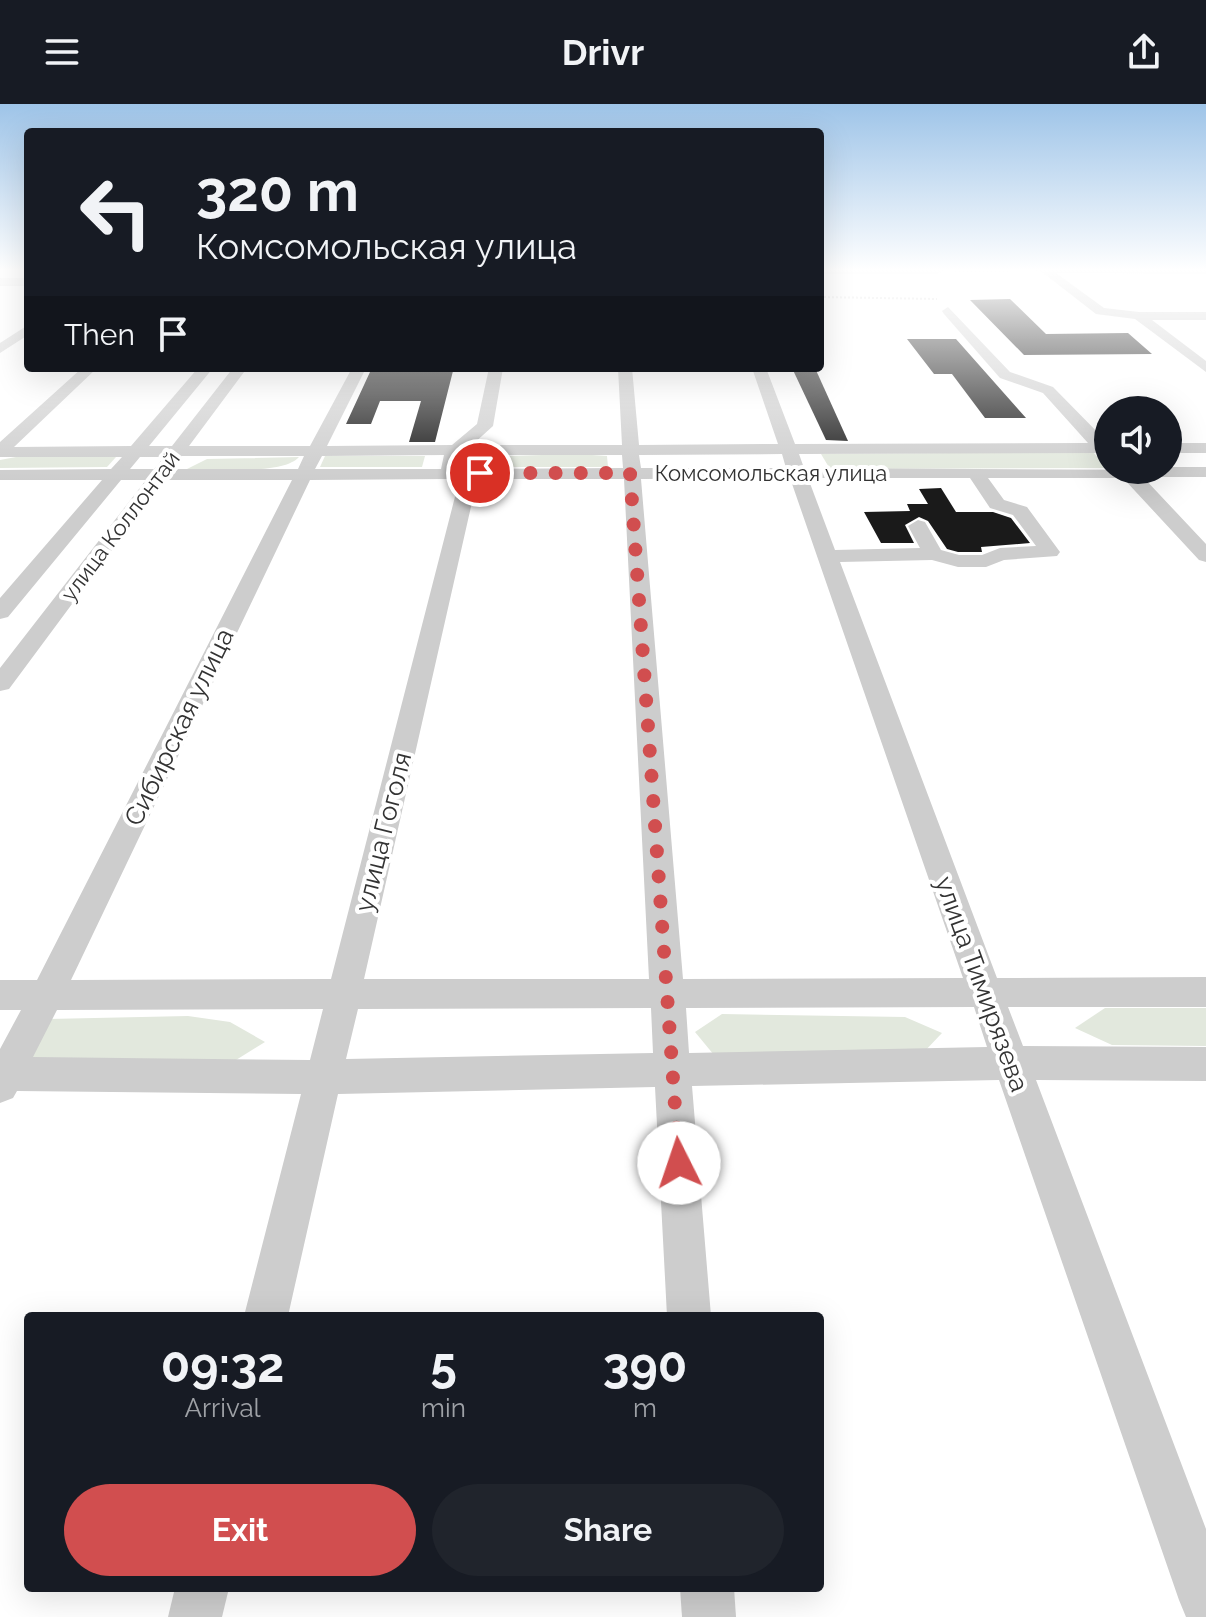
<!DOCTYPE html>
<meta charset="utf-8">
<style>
:root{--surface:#171b24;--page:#20242c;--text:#f1f3f6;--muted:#9ea1a6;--accent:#d14e4f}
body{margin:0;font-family:Raleway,sans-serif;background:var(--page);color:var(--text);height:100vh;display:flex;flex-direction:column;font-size:30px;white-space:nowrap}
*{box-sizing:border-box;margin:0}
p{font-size:26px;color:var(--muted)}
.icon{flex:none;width:44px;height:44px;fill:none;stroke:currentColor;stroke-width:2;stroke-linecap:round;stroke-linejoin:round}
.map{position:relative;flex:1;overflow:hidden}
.side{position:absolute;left:24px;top:1208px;width:800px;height:280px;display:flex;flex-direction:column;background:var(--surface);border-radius:8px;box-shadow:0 8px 32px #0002}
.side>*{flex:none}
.hud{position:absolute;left:24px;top:24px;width:800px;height:244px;border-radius:8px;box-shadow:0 8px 32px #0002;background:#171b24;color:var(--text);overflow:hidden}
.fabs{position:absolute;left:1094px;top:292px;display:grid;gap:16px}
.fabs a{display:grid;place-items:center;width:88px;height:88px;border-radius:50%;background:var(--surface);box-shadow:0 8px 32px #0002;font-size:40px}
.pin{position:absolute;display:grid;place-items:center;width:68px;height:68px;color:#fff;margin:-34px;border:4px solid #fff;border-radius:50%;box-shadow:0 2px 8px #0007}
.me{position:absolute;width:88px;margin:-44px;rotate:356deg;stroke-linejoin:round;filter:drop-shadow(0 0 6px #0008)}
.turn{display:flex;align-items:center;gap:28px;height:168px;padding:0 40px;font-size:36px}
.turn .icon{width:104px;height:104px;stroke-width:2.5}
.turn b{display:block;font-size:56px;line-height:68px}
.then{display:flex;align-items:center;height:76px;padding:0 40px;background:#0003;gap:16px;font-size:30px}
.eta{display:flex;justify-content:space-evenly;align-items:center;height:136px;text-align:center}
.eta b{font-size:48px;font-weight:700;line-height:56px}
.primary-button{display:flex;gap:16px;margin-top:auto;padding:16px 40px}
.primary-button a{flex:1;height:92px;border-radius:48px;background:var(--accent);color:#fff;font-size:32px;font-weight:700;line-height:92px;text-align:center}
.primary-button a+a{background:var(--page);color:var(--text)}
header{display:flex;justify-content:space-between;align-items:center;height:104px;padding:0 40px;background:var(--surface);font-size:36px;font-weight:700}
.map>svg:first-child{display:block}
</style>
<header><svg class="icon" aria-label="menu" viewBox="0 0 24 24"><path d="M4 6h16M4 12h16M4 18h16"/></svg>Drivr<svg class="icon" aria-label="share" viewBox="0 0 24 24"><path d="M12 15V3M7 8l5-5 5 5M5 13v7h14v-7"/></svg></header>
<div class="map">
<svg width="1206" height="1513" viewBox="0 0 1206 1513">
<rect width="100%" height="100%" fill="#fff"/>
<!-- green -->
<g fill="#e2e8dd">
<path d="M1093,348L1107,364L830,365L821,350Z"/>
<path d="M577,350L607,352L608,363H474L468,359L471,353Z"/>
<path d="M325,352H425L422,363H320Z"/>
<path d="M16,353H116L107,363L0,364V356Z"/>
<path d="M299,353C282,372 213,364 187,365L207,355Z"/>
<path d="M1105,904H1206V942L1112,941L1075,924Z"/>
<path d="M722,910L905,913L942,929L923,949L714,951L695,928Z"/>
<path d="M188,912L230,918L265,938L236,956L26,958L48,915Z"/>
</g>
<!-- building -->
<g fill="#1a1a1a">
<path d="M1010,195L1046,230L1128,229L1152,250L1024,251L970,196Z"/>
<path d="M907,235H956L1026,314H985L952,270H934Z"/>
<path d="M792,264H815L848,337L826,336Z"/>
<path d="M453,267L435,338H409L421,297H380L371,320H346L370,268Z"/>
<path d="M941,384L956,408H993L1011,414L1030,439L981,443L982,448H958L947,445L928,417L919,413L905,421L914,439H881L864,408L910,407L907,400H928L919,385Z"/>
</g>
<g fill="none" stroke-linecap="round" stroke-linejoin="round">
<!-- path -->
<g stroke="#c7c7c7" stroke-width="2" stroke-dasharray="2 2" stroke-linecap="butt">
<path d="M955,167H1009"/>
<path d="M820,193L937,195"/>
</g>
<!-- minor -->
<g fill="#cdcdcd" fill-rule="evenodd">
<path d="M820,165H941L943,167L937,170H820Z"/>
<path d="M1031,165H1206V170L1056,169L1104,204L1139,208H1206V216H1152L1206,257V268L1135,215L1096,210L1042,168Z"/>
<rect x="0" y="174" width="28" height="8"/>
<path d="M948,203L1010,268L1053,283L1108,339V355L1098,349L799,350L804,364L1168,366V363H1206V373H1143L1206,440V458L1199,456L1123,374H988L1004,396L1027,403L1060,448L1057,452L1004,456L986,463H958L932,456L840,458L997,874L1206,873V903H1008L1023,942L1206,943V977L1036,976L1206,1425V1513H1186L1179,1496L999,976L692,982L711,1212H667L655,983L338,990L288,1212H244L301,990L17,987L13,994L0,999V945L21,906H0V876H37L292,376H164L9,585L0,587V564L146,376H121L8,513L0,515V494L102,376H0V366L111,365L122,353H0V338L82,264H97L14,343L131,342L198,264H213L149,342H172L233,264H247L189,342H310L352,264H366L327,342L452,341L477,320L489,264H503L493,322L472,341H622L618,264H632L639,341L778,340L752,264H766L795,340L1088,339L1043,289L1000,274L944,210L942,207ZM782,350L786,364H641L639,351ZM444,351L441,365H315L322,352ZM462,351H622L623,364L458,365ZM182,352H304L298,365H172ZM140,353H164L154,365H130ZM790,374L963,874L683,875L641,375ZM808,374H970L990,404L1013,411L1036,442L1000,444L982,451H959L941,446L925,418L918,416L908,422L920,444L835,446ZM450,375L457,385L331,875L71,876L310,376ZM471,375H624L649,875H364L475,385ZM974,903L987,943L689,949L686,904ZM651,904L653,949L346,955L358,905ZM323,905L310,956L33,953L57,906Z"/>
<path d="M28,221V231L0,249V239Z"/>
<rect x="1168" y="339" width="38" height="10"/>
<path d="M175,1484H229L222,1513H168Z"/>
<path d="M680,1484H734L736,1513H682Z"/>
</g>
</g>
<!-- sky -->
<linearGradient id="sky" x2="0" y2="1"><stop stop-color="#9ec4e8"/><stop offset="0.44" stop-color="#fff"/><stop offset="1" stop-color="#fff" stop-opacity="0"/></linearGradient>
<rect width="1206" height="377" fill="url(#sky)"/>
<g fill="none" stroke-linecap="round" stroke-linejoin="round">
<!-- route -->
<path stroke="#d14e4f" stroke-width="14" stroke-dasharray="0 25.2" d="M480,369H630L679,1059"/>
</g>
<g text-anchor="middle" stroke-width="8" stroke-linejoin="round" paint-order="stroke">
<!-- far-street labels -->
<g font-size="22" fill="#333" stroke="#fff">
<text x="771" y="377">Комсомольская улица</text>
<text transform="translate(120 422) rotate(-53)" y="8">улица Коллонтай</text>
</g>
<!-- street labels -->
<g font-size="26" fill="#333" stroke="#fff">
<text transform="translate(179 623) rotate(-64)" y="9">Сибирская улица</text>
<text transform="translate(383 728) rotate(-76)" y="9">улица Гоголя</text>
<text transform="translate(982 880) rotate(70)" y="9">улица Тимирязева</text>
</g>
</g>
</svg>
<div class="fabs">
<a><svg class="icon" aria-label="sound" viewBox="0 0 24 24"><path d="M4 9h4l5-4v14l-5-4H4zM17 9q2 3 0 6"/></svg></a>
</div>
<div class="pin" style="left:480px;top:369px;background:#d93025"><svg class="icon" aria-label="arrive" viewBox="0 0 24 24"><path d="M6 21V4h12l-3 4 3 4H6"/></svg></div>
<svg class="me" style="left:679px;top:1059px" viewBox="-20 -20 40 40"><circle r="19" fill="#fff"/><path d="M0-13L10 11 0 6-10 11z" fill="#d14e4f"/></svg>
<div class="hud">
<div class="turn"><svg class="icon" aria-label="left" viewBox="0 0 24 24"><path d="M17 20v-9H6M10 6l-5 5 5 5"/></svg><div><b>320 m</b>Комсомольская улица</div></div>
<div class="then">Then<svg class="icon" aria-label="arrive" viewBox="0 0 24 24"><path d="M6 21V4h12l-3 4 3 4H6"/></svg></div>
</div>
<section class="side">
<div class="eta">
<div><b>09:32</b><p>Arrival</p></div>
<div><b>5</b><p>min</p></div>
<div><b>390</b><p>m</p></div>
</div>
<div class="primary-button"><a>Exit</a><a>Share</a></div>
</section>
</div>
